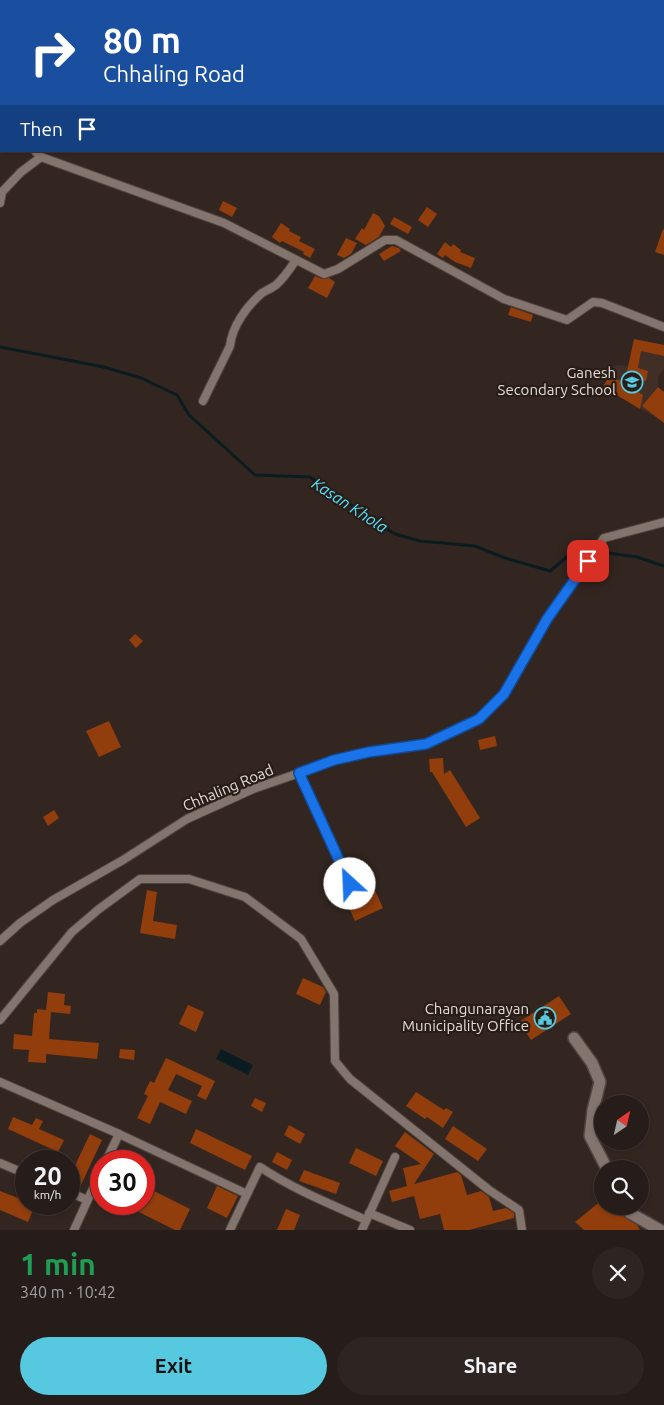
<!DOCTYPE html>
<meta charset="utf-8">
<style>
:root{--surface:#261c19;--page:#2e2522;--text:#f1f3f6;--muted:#a4a1a2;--line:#423a38;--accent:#56c9e1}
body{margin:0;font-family:Ubuntu,sans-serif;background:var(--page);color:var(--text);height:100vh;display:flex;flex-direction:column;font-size:19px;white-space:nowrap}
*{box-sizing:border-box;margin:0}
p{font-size:16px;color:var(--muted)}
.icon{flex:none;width:28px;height:28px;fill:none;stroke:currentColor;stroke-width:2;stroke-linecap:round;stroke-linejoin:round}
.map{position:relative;height:1230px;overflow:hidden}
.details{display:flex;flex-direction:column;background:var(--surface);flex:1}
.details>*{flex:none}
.banner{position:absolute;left:0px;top:0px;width:665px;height:152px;box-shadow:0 1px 4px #0004,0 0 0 1px var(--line);background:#1a4fa0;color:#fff;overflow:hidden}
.needle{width:32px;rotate:34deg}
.fabs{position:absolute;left:594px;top:1095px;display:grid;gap:10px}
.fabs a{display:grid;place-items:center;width:55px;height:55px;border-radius:50%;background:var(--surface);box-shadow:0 1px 4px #0004,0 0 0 1px var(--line);font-size:25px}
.speed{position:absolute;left:15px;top:1150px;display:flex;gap:10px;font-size:25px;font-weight:700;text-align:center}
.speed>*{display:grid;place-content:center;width:65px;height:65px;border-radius:50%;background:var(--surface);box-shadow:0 1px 4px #0004,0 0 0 1px var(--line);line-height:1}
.speed small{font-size:12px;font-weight:400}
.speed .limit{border:8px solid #d22;background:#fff;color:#111}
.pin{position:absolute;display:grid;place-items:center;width:42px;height:42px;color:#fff;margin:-21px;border-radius:10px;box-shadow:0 2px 8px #0006}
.me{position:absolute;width:55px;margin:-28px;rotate:335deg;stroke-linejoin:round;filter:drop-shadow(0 0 4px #0008)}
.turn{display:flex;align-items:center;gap:18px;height:105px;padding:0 20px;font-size:22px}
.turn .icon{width:65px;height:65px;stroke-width:2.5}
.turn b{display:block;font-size:35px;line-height:42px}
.then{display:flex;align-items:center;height:48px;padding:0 20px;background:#0003;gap:10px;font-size:19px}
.round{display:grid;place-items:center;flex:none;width:52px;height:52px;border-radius:26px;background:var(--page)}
.headline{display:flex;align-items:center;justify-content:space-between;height:85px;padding:0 20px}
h1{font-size:30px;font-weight:700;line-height:38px;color:#1e9e55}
.action{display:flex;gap:10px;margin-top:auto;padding:10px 20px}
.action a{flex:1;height:58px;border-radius:30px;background:var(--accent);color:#111;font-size:20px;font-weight:700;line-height:58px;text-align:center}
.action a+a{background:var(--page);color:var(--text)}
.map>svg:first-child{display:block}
</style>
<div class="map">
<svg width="664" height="1230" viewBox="0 0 664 1230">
<rect width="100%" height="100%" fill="#332621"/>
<!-- built -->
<path fill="#412e26" d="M634,339L664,345V369L658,377V387L664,392V422L603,387L615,365L629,366Z"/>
<!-- water -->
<path fill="#0a1c20" d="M221,1049L253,1065L248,1075L216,1059Z"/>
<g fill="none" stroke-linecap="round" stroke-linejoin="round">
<!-- stream -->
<path stroke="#0a1c20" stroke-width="3" d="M0,347L104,367L141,378L177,395L189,415L255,475L310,477L323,487L341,498L372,520L395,534L420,541L475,546L505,558L550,571L574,551L587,543L608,553L637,557L664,566"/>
</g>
<!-- building -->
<g fill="#913d0c">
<path d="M223,201L237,208L232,217L219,210Z"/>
<path d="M427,207L437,214L428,227L418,220Z"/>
<path d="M373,213L379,216L385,226L379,237L366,245L355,239L362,228L364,230Z"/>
<path d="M394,217L412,227L408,234L390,224Z"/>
<path d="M281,223L290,229L289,231L301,237L299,241L315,249L310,258L303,254L304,252L282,241L280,243L272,237Z"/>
<path d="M663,229L664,230V255L655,252Z"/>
<path d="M346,238L357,243L351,254L344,258L337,255Z"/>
<path d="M445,242L451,247L453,244L461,250L460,252L475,258L471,268L455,262L445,255L443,258L437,254Z"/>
<path d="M392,246L399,248L401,251L384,261L379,254Z"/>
<path d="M315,276L322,279L329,278L335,282L327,298L308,288Z"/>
<path d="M511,307L533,315L531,322L508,315Z"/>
<path d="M634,339L664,345V356L641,351L638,368L648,371L646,381L626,376Z"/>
<path d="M610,375L643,395L640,409L603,387Z"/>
<path d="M658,387L664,392V423L642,406Z"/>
<path d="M135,634L143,641L136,648L129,640Z"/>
<path d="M109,721L121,747L99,757L86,731Z"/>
<path d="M495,736L497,746L480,750L478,740Z"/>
<path d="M443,758L444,774L450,770L480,818L466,827L432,772H430L429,759Z"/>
<path d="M54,810L59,818L48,826L43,817Z"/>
<path d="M373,886L383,908L355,921L345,899Z"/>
<path d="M147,890L157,892L153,921L177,925L175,939L140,933Z"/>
<path d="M303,978L323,987L326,992L320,1005L296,994Z"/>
<path d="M48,992L65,994L64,1005L71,1006L70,1014L51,1012L49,1039L99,1043L97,1059L46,1054V1063L28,1062L29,1050L13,1049L14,1034L32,1036L34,1013H37V1009L46,1010Z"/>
<path d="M559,996L571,1014L531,1040L519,1022Z"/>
<path d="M188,1005L204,1012L196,1032L179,1024Z"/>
<path d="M120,1049L135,1050L134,1060L119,1058Z"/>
<path d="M166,1058L215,1081L206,1100L197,1096L202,1086L176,1074L168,1090L192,1101L186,1114L160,1102L150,1124L137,1118L148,1096L144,1094L150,1081L154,1083Z"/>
<path d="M416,1092L444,1110L446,1108L453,1112L443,1128L427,1117L425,1119L406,1106Z"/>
<path d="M255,1098L266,1103L262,1112L251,1106Z"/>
<path d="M13,1117L32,1125L36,1118L43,1121L39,1129L64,1140L58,1152L8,1129Z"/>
<path d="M289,1125L305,1134L300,1144L284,1135Z"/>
<path d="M453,1126L487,1149L478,1161L445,1139Z"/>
<path d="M196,1129L252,1156L245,1170L190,1143Z"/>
<path d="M405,1132L434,1154L414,1184L457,1172L461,1175L467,1195L481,1191L489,1197L493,1211L506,1208L514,1213V1218L469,1230H444L440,1214L420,1219L414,1196L392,1202L389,1191L407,1186L403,1168L421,1164L395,1146Z"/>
<path d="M90,1134L102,1140L80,1187L69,1182V1178Z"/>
<path d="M356,1148L383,1161L376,1176L349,1163Z"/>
<path d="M277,1152L292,1160L287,1170L272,1162Z"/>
<path d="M304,1170L340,1183L336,1194L299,1181Z"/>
<path d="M26,1180V1204L35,1205L28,1222L0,1210V1191L18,1198Z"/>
<path d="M144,1186L190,1209L180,1230H175L123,1204H144Z"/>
<path d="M217,1186L238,1196L227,1218L207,1208Z"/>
<path d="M602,1200V1206H619L624,1217L637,1225L640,1230H584L575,1222Z"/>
<path d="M286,1209L300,1215L294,1230H277Z"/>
</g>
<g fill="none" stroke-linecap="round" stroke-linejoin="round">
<!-- street casing -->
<g stroke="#4e443f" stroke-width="10">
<g id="street">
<path d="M0,127L1,128"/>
<path d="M35,151L41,157L224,223L324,274L338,269L385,240H396L504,299L567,320L593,302L602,303L664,327"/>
<path d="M0,203L2,192L21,172L41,157"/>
<path d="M203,401L230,346C232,326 247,306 262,293C267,290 272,288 276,285C284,278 290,269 296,260"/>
<path d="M299,773L350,884"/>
<path d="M0,941L20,923L53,900L123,860L187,819L253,789L305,771L334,760L369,752L427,744L479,719L504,695L547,619L604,538L664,522"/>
<path d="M0,1020L72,932L99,909L140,879H189L245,897L301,939L334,994L335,1061L350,1079L489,1190L519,1210L522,1230"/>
<path d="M0,1082L119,1134L247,1194"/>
<path d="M106,1161L119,1134"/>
<path d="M0,1163L26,1174"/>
<path d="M69,1192L87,1200"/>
<path d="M369,1213L410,1230"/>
<path d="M74,1230L101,1171"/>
<path d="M230,1230L260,1167C293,1189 330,1204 366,1220"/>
<path d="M362,1230L395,1157"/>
</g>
</g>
<!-- secondary casing -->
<g stroke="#4e443f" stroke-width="14">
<g id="secondary">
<path d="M574,1038L592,1063L600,1082L593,1110L590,1136L607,1169"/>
<path d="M626,1206L630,1213L660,1230"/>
</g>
</g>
<!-- street -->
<use href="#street" stroke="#83746d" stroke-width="8"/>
<!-- secondary -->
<use href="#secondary" stroke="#83746d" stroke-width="11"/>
</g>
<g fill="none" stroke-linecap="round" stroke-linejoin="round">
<!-- route casing -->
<g stroke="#114b97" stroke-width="12">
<path id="route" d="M350,884L299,773L334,760L369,752L426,744L479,719L504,694L547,619L588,561"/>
</g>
<!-- route -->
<use href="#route" stroke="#1a73e8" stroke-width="9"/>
</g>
<!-- icons -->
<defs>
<g id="school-ring" transform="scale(1.125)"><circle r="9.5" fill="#291d18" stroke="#56c9e1" stroke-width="1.5"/><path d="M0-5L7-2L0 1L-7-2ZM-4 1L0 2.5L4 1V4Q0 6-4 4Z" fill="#56c9e1"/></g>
<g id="civic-ring" transform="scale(1.125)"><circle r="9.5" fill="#291d18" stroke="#56c9e1" stroke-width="1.5"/><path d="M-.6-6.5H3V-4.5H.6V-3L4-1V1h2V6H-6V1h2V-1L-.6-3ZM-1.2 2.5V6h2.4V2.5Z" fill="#56c9e1"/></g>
</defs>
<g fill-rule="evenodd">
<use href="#school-ring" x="632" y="382"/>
<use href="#civic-ring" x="545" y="1018"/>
</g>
<g text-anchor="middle" stroke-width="4.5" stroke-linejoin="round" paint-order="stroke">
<!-- poi labels -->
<g font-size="15" fill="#e3dbd7" stroke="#291d18" text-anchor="end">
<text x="616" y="378">Ganesh<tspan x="616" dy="17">Secondary School</tspan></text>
<text x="529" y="1014">Changunarayan<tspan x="529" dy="17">Municipality Office</tspan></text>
</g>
<!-- street labels -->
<g font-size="15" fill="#e3dbd7" stroke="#291d18">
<text transform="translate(228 788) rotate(-23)" y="5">Chhaling Road</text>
</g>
<!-- water labels -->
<g font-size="16" font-style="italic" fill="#54e2fe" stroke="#291d18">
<text transform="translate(350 505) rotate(33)" y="6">Kasan Khola</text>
</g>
</g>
</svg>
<div class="fabs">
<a><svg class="needle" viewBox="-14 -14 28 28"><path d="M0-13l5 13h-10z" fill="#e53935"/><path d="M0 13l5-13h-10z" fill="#a4a1a2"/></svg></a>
<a><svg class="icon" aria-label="search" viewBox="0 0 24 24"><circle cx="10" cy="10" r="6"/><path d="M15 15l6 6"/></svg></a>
</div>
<div class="speed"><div>20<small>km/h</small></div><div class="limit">30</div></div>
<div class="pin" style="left:588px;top:561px;background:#d93025"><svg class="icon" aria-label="arrive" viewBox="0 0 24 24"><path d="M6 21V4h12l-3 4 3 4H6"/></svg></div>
<svg class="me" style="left:350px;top:884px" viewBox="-20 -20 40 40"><circle r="19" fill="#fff"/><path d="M0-13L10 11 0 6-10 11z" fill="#1a73e8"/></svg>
<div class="banner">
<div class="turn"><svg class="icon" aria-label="right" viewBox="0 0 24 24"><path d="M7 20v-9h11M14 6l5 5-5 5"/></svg><div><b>80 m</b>Chhaling Road</div></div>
<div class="then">Then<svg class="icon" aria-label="arrive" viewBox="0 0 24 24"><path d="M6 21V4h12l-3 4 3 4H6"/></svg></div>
</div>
</div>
<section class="details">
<div class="headline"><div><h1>1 min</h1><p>340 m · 10:42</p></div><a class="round"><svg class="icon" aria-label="close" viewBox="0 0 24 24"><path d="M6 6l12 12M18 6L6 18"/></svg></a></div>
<div class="action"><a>Exit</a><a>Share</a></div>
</section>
